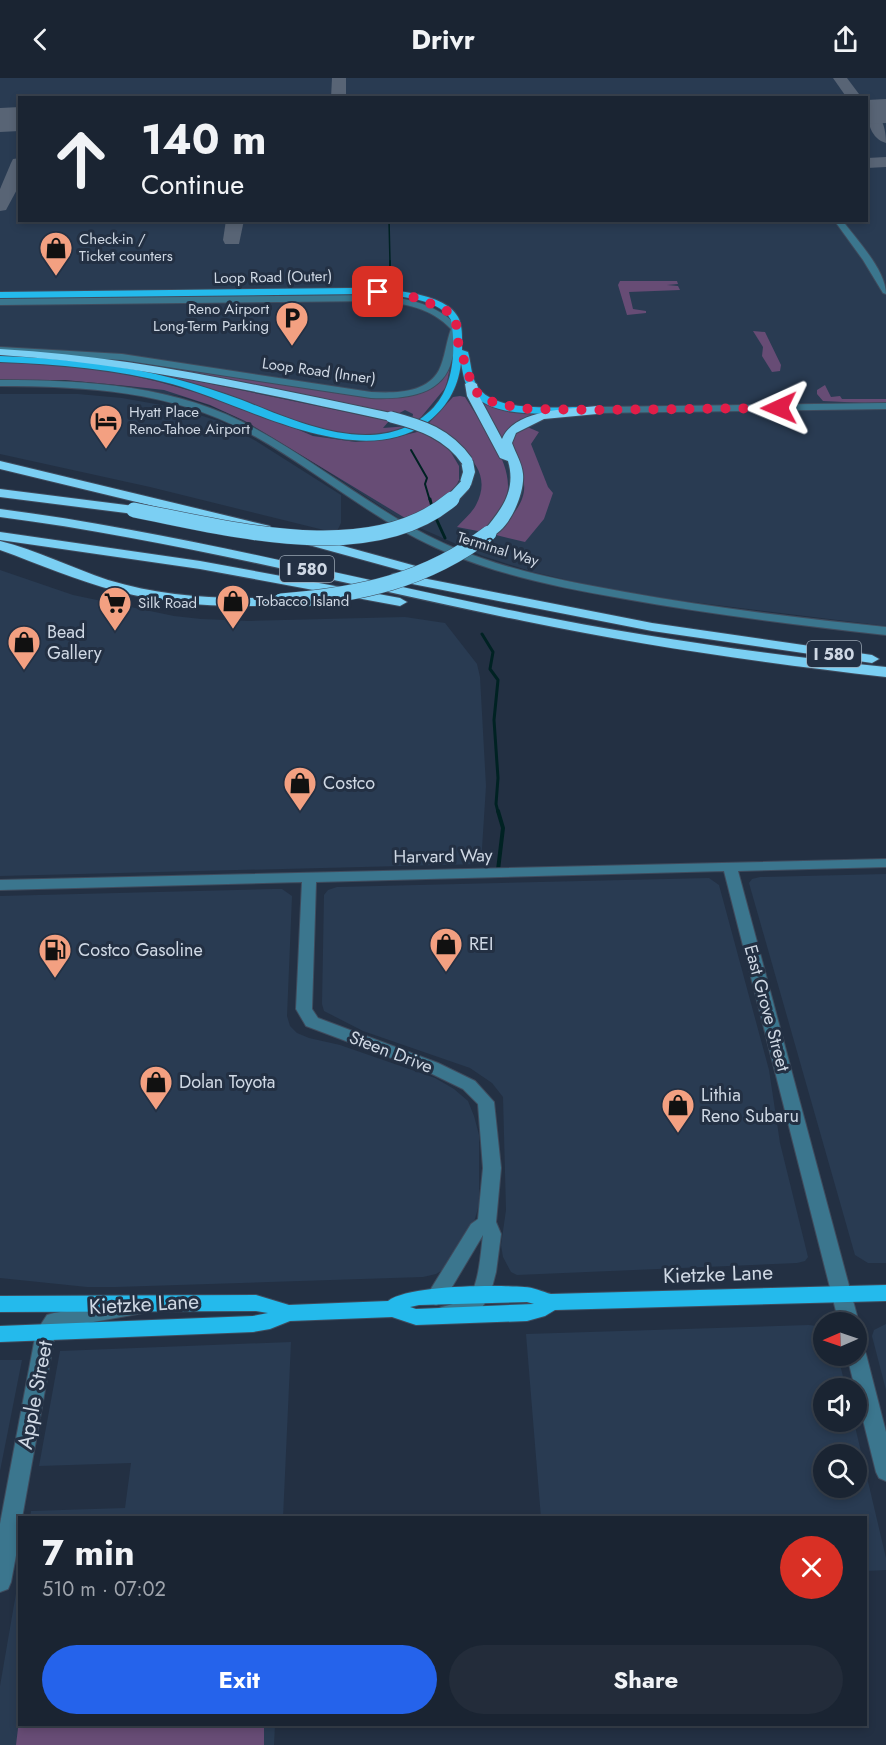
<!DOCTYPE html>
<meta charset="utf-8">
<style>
:root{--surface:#1a2432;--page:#232c3a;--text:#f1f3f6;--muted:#9fa4ac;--line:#38414d;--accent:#2563eb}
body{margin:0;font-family:Jost,sans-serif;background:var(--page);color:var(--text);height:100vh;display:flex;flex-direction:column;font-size:22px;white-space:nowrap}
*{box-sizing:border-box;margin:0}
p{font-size:20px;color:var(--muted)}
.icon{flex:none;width:33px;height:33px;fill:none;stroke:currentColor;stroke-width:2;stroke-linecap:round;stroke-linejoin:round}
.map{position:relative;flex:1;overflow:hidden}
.drawer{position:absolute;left:18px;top:1438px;width:849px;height:210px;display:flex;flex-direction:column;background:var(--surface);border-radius:0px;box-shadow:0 3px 9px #0003,0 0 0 2px var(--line)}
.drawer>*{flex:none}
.guide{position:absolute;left:18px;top:18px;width:850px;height:126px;border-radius:0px;box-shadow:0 3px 9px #0003,0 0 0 2px var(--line);background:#1a2432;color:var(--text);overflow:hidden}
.needle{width:39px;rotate:268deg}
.buttons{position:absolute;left:813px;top:1234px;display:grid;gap:12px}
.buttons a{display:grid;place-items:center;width:54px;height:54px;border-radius:50%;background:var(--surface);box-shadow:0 3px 9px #0003,0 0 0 2px var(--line);font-size:30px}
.pin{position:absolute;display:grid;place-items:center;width:51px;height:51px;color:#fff;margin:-26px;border-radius:12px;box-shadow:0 3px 9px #0006}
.me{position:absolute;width:66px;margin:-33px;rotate:269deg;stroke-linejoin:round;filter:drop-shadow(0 0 4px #0008)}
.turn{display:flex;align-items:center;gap:21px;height:126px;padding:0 24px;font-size:27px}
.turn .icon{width:78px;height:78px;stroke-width:2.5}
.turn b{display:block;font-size:42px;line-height:51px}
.round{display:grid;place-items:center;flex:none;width:63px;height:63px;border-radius:32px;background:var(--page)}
.headline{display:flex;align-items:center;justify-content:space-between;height:102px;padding:0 24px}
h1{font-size:36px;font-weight:700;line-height:45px}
.primary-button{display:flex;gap:12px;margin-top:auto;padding:12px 24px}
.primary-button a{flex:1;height:69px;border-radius:36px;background:var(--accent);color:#fff;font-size:24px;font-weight:700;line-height:69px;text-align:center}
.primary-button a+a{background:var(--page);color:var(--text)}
header{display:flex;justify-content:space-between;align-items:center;height:78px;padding:0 24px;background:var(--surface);font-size:27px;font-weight:700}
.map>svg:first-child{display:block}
</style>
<header><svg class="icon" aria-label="back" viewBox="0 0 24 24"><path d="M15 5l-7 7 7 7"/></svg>Drivr<svg class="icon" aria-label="share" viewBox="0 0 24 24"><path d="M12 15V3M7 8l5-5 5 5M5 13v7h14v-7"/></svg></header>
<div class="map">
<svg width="886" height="1667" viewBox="0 0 886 1667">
<rect width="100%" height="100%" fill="#233043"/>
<!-- built -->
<g fill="#293b52" fill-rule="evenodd">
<path d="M0,0H886V548L676,522L597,509L533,494L483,478L400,441L287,367L234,338L209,327L184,319L126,308L65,302H0ZM20,20H867V142H20Z"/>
<path d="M0,316H78L122,320L178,330L221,344L256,363L341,417V445L336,455L150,409L0,376Z"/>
<path d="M0,492L73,517L174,538L201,541L249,543L405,539L445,545L477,586L480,599L486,708L481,786L0,798Z"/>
<path d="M886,796V1185H868L855,1177L749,805L752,801L760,799Z"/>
<path d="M709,800L719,807L769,992L780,1065L808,1179L805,1183L797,1185L517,1197L511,1194L503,1179L501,1167L506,1132L503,1019L492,1005L470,990L363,953L324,933L322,926L324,817L328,812L337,809Z"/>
<path d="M273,811H282L292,818L287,938L290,948L297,955L309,960L340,967L435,1000L454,1011L468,1023L474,1038L479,1057V1127L474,1144L446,1190L436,1196L423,1199L116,1209H87L0,1200V818Z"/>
<path d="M886,1246V1312L872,1258L874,1252Z"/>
<path d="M809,1247L823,1249L824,1278H838L846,1311H824V1344H854L886,1480V1492L866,1493V1440H541L526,1256ZM824,1377H856V1410H824Z"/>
<path d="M291,1264L283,1440H30L31,1433L125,1430L131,1385L39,1388L60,1273Z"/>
<path d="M0,1282H22L0,1393Z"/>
<path d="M19,1498L20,1647H275L274,1667H0V1608Z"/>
</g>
<!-- green -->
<g fill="#674c75">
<path d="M620,203H677L678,206L667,207L678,208L680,212L629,214L633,231L646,233V235L627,237L618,207Z"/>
<path d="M753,253L765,254L781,287L780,293L772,294L762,278L763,269Z"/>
<path d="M0,276L120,287L389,343L383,350L409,348L394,354L362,358L321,353L229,317L186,304L137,293L0,279Z"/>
<path d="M79,277L141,283L382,319L438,305L443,300L449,284H451L446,309L417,344L412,342L413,336L405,332L394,338Z"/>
<path d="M0,284C32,285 64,286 96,291C171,303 244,328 313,358L356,364L393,360L421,353L449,371L459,388V402L452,416L410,443L245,343L210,327L164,312L128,308L65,302H0Z"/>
<path d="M825,307L831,319L840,318L842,321H886V326L823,323L817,316V312Z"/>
<path d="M460,318L465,319L470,327C486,353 518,392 505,424C500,436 491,445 483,454L457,449C463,442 472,435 476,427C497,387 454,366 427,347L453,319Z"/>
<path d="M479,321L555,333C535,340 512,342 502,362Z"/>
<path d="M525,348L539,354L531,366L548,409L553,415L544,441L525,464L496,457C530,418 531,413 511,366L514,356Z"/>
<path d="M19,1642L20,1647H264V1667H16Z"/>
</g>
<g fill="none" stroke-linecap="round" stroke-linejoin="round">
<!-- stream-far3 -->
<path stroke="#002223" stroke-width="1.5" d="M389,142L390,184"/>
<!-- stream-far2 -->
<g stroke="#002223" stroke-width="2">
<path d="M390,183V204"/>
<path d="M411,372L427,400L425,406L430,423"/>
</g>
<!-- stream-far1 -->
<g stroke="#002223" stroke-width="3">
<path d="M430,421L432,429"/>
<path d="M434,436L445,460"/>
<path d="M482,556L493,574L490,591L498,602L494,642L498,700L496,726L498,734"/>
</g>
<!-- stream -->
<path stroke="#002223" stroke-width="4" d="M498,733L503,750L498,792"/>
<!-- taxiway -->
<g fill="#586475" fill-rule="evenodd">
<path d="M332,0H346V20H331Z"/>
<path d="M833,0H847L862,20H847Z"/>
<path d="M867,30C882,34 886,51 886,65C871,61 867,44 867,30Z"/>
<path d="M886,79V89L867,90V80Z"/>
<path d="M20,80V106L6,132L0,133V111L11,85L13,81Z"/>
<path d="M226,142H244L239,166H225L223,162Z"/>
</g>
<!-- runway -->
<g fill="#586475" fill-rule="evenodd">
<path d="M886,21V45L867,46V22Z"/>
<path d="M20,29V53L0,54V30Z"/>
</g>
<!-- minor casing -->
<g stroke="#3f4b5d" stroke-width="2">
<g id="minor">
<path d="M834,142H842C856,161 886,192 886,216L883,215L863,182Z"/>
<path d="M376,217C407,220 439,226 460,251C456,263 454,276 450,288C438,320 399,321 371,320L122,282L0,275V269L122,276L371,314C394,315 426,316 439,292C445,280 446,264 451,251C431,230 405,225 376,223L0,227V221Z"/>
<path d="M0,302C87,302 178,307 256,351C324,388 384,441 457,471C511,493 568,504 625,514C712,530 799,540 886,549V557C797,547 708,536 620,520C562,510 503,498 448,475C375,445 316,391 247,354C171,313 85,308 0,308Z"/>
<path d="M886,325V331L597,335L592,332L597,329Z"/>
<path d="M886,781V789L738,793L859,1245L856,1249V1245H839L724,793L316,804L312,931L318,940L438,985L475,1003L494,1024L501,1090L496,1144L501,1156L496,1194L490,1217L481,1231L446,1243L439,1240L436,1235L439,1230C447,1227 459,1225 466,1221C479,1213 481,1171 483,1157L443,1224L436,1227L429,1224L426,1219L429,1214L471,1146L478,1141L483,1090L478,1026L463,1011L426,993L306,948L296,931L302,804L0,812V802Z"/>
<path d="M136,1222L143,1225L146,1230L143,1235L60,1250L55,1256L22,1440H20V1456L11,1504L8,1511L0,1514V1446L36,1254L47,1237L54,1235Z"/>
<path d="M856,1268L863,1270L866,1276L886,1354V1403L879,1400L876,1394L847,1278H856Z"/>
</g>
</g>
<!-- major casing -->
<g stroke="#3f4b5d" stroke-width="2">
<g id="major">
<path d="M352,210C378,211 444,212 458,239C463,248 462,261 462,272L468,274C471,284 471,297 476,306C491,335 552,329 579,329L584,332L579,335C546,335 493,342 470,313C464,305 463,295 461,285C458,311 446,331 425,346C356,394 242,325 172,306C116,291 58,286 0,284V278C60,280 119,286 176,301C199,307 220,314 242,322C300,345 382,384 434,329C454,307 456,270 451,242C439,218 387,217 363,216L0,220V214Z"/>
<path d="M886,1207V1223L555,1232L545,1238L527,1243L416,1247L392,1239L290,1243L270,1251L253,1254L0,1264V1248L253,1238L268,1235L256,1233L0,1234V1218L256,1217L289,1227L388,1223C409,1207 495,1207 524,1209C533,1209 543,1214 551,1216ZM527,1224L534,1226L416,1231L410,1229L419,1227Z"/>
</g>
</g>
<!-- highway casing -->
<g stroke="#3f4b5d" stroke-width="2">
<g id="highway">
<path d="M0,271C133,278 261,308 391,335L397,339L391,343C261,315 133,285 0,277Z"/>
<path d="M471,303L477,306L479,318L502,361C514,331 569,331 597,328L603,332L597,336L544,341L516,355L512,365C516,376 522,385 523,396C525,415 509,454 489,459L482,455C500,433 517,414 508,383L500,380L467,318L465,306Z"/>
<path d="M467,379L473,383L475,394L471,407L465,411L459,407L463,394L461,383Z"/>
<path d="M0,383L270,448L272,451L265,455L0,391Z"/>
<path d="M0,411L134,428L140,432L134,436L0,419Z"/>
<path d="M0,431C177,454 349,500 524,535C644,559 764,576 886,589V599C764,585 644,568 524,543C349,508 177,462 0,439Z"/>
<path d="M0,454L200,483L400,520L407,524L400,528L200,491L0,462Z"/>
<path d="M303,457L423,490L425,493L418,497L298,464L296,461Z"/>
<path d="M0,463C37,472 72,490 108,502C164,519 223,522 281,519L288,523L281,527C226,530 170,527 117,513C77,503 39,486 0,472Z"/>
<path d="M397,495L652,545L872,577L879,581L872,585L652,553L392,502L390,499L392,496Z"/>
</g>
</g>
<!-- minor -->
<use href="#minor" fill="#3b768e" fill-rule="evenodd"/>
<!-- major -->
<use href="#major" fill="#24baec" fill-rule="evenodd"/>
<!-- highway -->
<use href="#highway" fill="#7bcff3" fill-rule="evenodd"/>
<!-- highway-bridge-far1 casing -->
<g stroke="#3f4b5d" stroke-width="13" stroke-linecap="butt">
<g id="highway-bridge-far1">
<path d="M391,339C422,347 448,356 467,383"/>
<path d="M450,423L465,407"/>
</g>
</g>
<!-- highway-bridge casing -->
<g stroke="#3f4b5d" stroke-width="16" stroke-linecap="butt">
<g id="highway-bridge">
<path d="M134,432C228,450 371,490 452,421"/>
<path d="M281,523C359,517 426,503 489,455"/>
</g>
</g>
<!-- highway-bridge-far1 -->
<use href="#highway-bridge-far1" stroke="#7bcff3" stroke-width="11"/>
<!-- highway-bridge -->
<use href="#highway-bridge" stroke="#7bcff3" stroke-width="15"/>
</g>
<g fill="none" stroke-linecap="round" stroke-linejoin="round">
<!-- route -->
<path stroke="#e11d48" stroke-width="10" stroke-dasharray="0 18" d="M378,214L418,220L451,235L456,243L457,261L473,310L481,319L498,326L529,331L597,332L779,330"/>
</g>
<!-- icons -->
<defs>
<g id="shop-pin" transform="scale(1.725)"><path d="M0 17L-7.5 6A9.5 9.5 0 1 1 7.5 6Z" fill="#f3a081" stroke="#233043"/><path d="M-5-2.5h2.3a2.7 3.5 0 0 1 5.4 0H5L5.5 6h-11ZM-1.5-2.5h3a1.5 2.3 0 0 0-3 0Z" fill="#111"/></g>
<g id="parking-pin" transform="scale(1.725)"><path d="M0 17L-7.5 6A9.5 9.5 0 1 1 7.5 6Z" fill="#f3a081" stroke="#233043"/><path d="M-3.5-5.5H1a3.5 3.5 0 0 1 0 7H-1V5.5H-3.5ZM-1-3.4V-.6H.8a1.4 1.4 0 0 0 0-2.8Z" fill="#111"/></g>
<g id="hotel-pin" transform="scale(1.725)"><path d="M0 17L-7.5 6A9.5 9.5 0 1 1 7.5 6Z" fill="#f3a081" stroke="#233043"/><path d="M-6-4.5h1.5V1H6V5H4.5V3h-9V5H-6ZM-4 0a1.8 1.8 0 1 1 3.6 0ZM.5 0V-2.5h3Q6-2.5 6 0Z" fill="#111"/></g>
<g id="supermarket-pin" transform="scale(1.725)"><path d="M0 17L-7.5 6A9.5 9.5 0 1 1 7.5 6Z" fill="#f3a081" stroke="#233043"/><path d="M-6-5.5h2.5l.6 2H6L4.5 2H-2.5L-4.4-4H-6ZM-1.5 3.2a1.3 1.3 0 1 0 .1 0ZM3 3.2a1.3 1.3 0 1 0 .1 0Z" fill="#111"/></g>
<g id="fuel-pin" transform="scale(1.725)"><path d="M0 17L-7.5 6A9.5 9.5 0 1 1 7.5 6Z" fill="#f3a081" stroke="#233043"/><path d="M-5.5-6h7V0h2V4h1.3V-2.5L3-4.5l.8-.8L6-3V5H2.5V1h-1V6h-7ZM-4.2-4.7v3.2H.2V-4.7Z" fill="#111"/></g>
</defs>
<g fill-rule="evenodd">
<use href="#shop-pin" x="56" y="170"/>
<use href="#parking-pin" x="292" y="240"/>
<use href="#hotel-pin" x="106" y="343"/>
<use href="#shop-pin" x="233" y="523"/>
<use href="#supermarket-pin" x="115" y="525"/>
<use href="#shop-pin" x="24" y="564"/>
<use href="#shop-pin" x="300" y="705"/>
<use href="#shop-pin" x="446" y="866"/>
<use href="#fuel-pin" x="55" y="872"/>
<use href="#shop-pin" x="156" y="1004"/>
<use href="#shop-pin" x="678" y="1027"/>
</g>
<g text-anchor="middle" stroke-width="6" stroke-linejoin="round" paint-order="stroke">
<!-- far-poi labels -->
<g font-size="15" fill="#cfd8e4" stroke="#233043" text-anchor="start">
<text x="79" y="166">Check-in /<tspan x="79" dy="17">Ticket counters</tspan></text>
<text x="269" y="236" text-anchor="end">Reno Airport<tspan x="269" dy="17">Long-Term Parking</tspan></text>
<text x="129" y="339">Hyatt Place<tspan x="129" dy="17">Reno-Tahoe Airport</tspan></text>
<text x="256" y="528">Tobacco Island</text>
<text x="138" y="530">Silk Road</text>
</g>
<!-- far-street labels -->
<g font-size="15" fill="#cfd8e4" stroke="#233043">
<text transform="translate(273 199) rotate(-1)" y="5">Loop Road (Outer)</text>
<text transform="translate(319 293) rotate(8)" y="5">Loop Road (Inner)</text>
<text transform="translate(498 471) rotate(17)" y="5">Terminal Way</text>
</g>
<!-- shield labels -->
<g fill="#233043" stroke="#9ba6b4" stroke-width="1.5">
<rect x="280" y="478" width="54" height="26" rx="4.5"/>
<rect x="807" y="563" width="54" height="26" rx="4.5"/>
</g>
<g font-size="16" font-weight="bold" fill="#cfd8e4">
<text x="307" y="497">I 580</text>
<text x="834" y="582">I 580</text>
</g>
<!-- poi labels -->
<g font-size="18" fill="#cfd8e4" stroke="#233043" text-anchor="start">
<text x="47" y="560">Bead<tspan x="47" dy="21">Gallery</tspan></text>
<text x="323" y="711">Costco</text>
<text x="469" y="872">REI</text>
<text x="78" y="878">Costco Gasoline</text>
<text x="179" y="1010">Dolan Toyota</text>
<text x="701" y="1023">Lithia<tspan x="701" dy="21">Reno Subaru</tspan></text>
</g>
<!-- street labels -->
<g font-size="18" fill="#cfd8e4" stroke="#233043">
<text transform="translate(443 778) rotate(-1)" y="6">Harvard Way</text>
<text transform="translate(767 930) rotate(75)" y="6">East Grove Street</text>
<text transform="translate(391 974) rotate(21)" y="6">Steen Drive</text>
</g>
<!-- near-street labels -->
<g font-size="21" fill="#cfd8e4" stroke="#233043">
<text transform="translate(718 1196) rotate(-2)" y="7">Kietzke Lane</text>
<text transform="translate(144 1226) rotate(-3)" y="7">Kietzke Lane</text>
<text transform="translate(35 1317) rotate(-79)" y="7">Apple Street</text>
</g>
</g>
</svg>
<div class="buttons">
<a><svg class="needle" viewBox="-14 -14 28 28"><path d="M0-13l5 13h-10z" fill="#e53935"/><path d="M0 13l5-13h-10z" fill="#9fa4ac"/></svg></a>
<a><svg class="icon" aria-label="sound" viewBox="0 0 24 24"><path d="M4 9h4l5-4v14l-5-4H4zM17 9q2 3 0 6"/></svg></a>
<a><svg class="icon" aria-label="search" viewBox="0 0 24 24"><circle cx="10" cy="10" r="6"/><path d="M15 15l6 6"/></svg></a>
</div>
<div class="pin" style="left:378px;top:214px;background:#d93025"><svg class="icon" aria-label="arrive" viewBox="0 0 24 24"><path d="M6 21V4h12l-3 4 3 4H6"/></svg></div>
<svg class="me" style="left:779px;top:330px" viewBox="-20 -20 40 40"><path d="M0-17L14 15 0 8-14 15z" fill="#e11d48" stroke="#fff" stroke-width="4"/></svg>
<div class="guide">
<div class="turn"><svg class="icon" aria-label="ahead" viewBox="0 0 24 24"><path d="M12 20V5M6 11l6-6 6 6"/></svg><div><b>140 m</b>Continue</div></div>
</div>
<section class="drawer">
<div class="headline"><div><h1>7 min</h1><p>510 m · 07:02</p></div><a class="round" style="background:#d93025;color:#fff"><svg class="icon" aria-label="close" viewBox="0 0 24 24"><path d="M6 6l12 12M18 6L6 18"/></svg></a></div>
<div class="primary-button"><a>Exit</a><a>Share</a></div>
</section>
</div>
